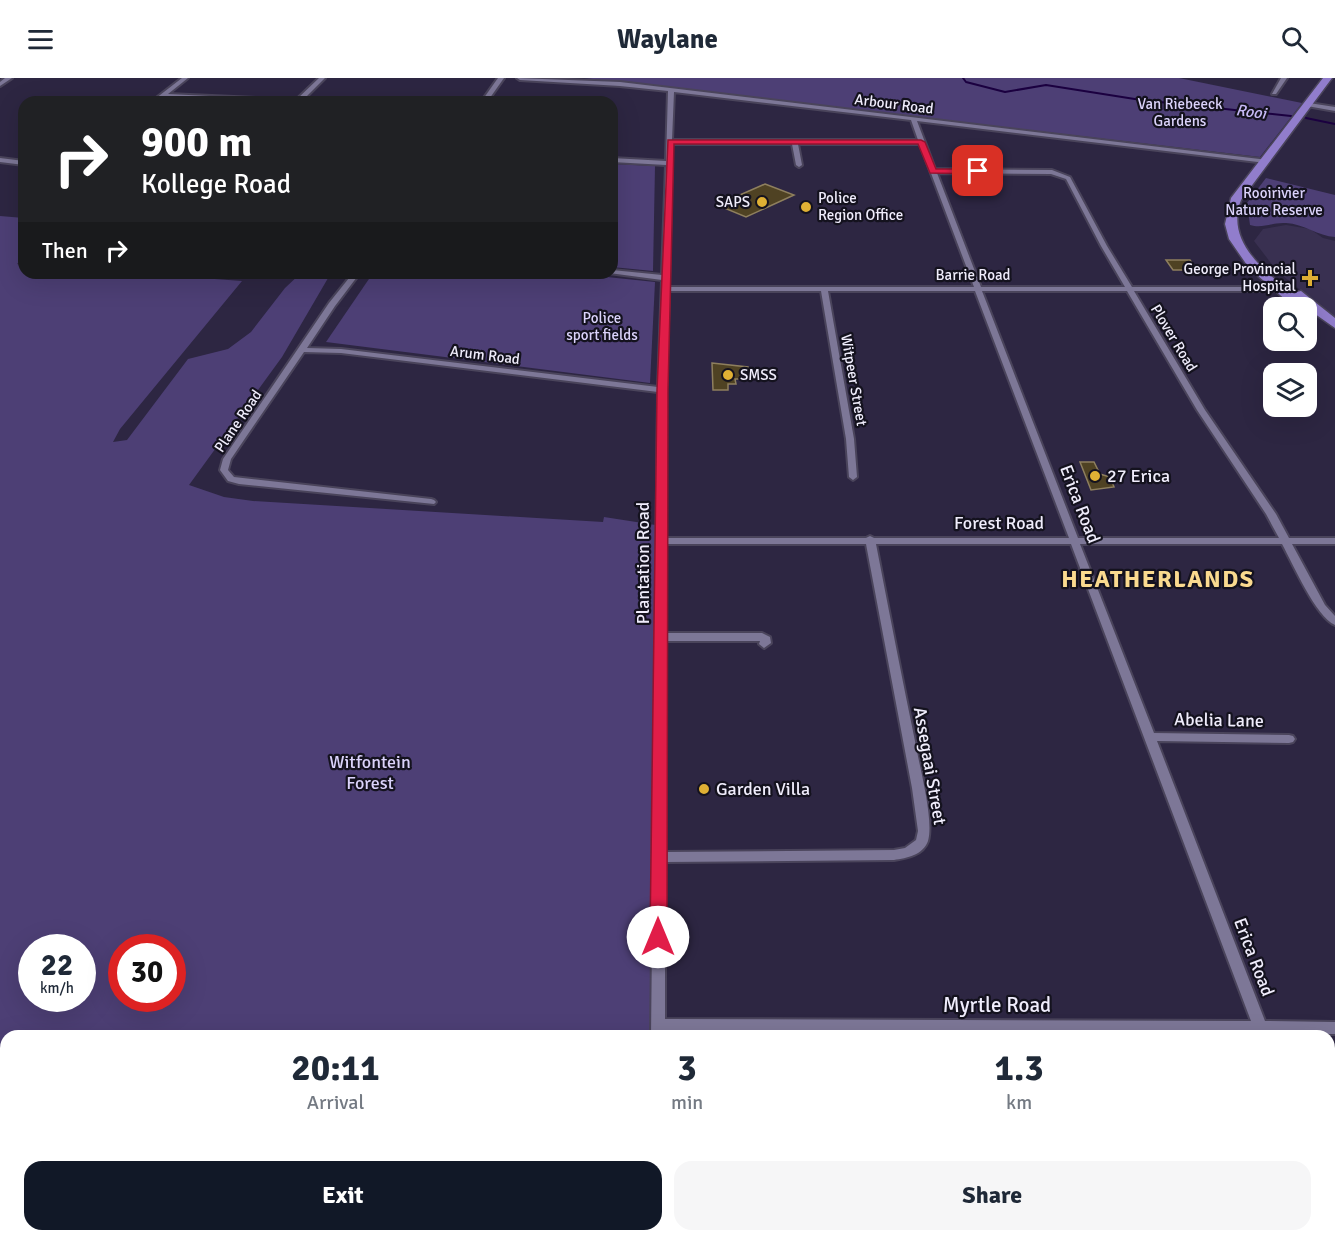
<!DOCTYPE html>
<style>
:root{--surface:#fff;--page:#f6f6f7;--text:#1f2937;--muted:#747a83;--accent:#111827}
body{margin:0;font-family:Signika,sans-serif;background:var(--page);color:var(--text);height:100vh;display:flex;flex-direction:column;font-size:22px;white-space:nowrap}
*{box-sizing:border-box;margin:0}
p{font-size:20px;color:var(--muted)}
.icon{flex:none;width:33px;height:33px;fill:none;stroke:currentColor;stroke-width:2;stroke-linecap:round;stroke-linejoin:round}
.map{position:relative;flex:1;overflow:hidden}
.side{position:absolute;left:0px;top:952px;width:1335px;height:212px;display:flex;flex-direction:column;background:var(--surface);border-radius:18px 18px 0 0;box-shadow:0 6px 24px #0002}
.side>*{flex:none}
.hud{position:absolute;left:18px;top:18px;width:600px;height:183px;border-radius:18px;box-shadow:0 6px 24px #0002;background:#202124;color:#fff;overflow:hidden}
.fabs{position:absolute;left:1263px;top:219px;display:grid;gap:12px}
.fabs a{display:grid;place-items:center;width:54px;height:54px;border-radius:12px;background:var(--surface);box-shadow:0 6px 24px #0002;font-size:30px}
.speed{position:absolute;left:18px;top:856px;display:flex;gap:12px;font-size:30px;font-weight:700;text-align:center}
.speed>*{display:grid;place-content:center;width:78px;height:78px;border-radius:50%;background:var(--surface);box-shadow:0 6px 24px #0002;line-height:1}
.speed small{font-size:15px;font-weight:400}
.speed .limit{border:9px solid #d22;background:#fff;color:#111}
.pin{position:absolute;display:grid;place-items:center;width:51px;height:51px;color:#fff;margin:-26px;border-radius:12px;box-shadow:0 3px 9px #0006}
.me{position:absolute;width:66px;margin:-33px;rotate:0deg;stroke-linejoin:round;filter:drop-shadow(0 0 4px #0008)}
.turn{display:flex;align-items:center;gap:21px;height:126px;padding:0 24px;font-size:27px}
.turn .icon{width:78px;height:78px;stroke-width:2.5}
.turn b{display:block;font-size:42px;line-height:51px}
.then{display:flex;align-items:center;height:57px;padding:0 24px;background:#0003;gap:12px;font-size:22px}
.eta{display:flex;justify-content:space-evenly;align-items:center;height:102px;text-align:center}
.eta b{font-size:36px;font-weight:700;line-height:42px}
.action{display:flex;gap:12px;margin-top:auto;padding:12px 24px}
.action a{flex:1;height:69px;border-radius:18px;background:var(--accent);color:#fff;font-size:24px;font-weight:700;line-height:69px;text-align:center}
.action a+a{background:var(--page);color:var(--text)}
header{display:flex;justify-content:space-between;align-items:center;height:78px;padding:0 24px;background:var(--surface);font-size:27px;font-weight:700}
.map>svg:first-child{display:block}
</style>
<header><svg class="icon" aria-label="menu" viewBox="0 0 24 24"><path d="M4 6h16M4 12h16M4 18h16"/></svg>Waylane<svg class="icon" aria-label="search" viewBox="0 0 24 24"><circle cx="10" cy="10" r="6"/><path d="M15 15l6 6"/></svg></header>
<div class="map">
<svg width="1335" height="1163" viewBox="0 0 1335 1163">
<rect width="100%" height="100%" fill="#2d2642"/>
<!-- built -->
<path fill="#393051" d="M1286,147L1310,151L1323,160L1335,163V240L1277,193L1254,163L1263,151Z"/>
<!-- green -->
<g fill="#4d3f75" fill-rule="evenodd">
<path d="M584,0H1179L1302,25L1260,79Z"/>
<path d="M612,86L655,88L653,193L612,189Z"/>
<path d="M1266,100L1335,117V159C1318,158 1304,146 1286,145C1272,144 1263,151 1250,147L1247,125Z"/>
<path d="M0,138L24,140V179L17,186L24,187V195H133L242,203L120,351L113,364L127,362L188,281L228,271L251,254L285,210L301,195H331L282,279L189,407L224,419L253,423L603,444L604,439L662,448L651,958H6V1158H647V1163H0ZM32,870H82V921H32ZM122,870H172V921H122Z"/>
<path d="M373,195H568L655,204L650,305L326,264Z"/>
</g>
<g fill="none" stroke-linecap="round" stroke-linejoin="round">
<!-- stream -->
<g stroke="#1b0040" stroke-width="2">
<path d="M963,0L966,4L1005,14L1046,7L1141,22L1291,38"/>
<path d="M1306,40L1335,46"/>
</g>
</g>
<!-- building -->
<g fill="#4f4223" stroke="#8e7f5e" stroke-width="1.5">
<path d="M765,106L794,117L746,139L717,127Z"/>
<path d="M1166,182H1190L1197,192H1173Z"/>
<path d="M712,285L748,289L749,301H735L736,306H728V312H713Z"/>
<path d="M1080,384H1094L1100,396L1110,399L1114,409L1091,412Z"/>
</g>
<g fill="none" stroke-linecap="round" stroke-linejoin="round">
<!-- street casing -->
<g stroke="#4a445b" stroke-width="4">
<g id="street">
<path d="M5,0H12L0,8V4Z"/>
<path d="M182,0H188L168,16L296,22L319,0H325L301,24H265L164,19L157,24H151Z"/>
<path d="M498,0H504L487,24H481Z"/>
<path d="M517,0L620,4L1268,82V84L1266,85L917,43L935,91L1052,92L1070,99L1107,168L1132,209H1291L1295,211L1291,213H1134L1205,332L1276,436L1289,460H1335V466H1292L1325,527L1335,538V547C1316,539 1293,486 1282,466H1080L1154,655L1289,657L1293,658L1295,661L1293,664L1289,665L1157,663L1265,943L1335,944V956H1270L1271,958H1257L1256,956L665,953V958H651L658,314L341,275L304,274L231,381L228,392L234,399L431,421L434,422L436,424L434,426L239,406L228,403L220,392L223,381L329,225L353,195H360L335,228L307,270L341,271L658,309L662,202L609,195H612V192L662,197L666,87L612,84V80L666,83L668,13L620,8L520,2ZM674,14L911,42L918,62H672ZM672,66H792L796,87L799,89L802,87L798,66H920L974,209H669ZM937,95L1051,96L1066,101L1101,168L1125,209H981ZM669,213H821L846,361L849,399L853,402L857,399L854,361L828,213H975L1069,460H874L870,458L866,460H666V312ZM982,213H1127L1197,332L1266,436L1279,460H1078ZM666,466H866L912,710L918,753L916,762L905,770L894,772L665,774L666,563H760L759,566L764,570L771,565L770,559L762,555H666ZM876,466H1071L1251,943L665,941V784L894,782C907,780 923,777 928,763C934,742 920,691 916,668C902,601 889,533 876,466Z"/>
<path d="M1281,0H1287L1276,16H1272Z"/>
<path d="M1309,25L1335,29V33L1307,28L1306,27Z"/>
<path d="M0,80L24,83V87L0,84Z"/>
<path d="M1329,1119L1335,1123V1151L1329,1147Z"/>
<rect x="649" y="1158" width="16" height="5"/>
<path d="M1007,1158H1023L1024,1163H1008Z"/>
</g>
</g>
<!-- highway casing -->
<g stroke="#4a445b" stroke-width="3">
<path id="highway" d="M1323,0H1332L1241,122C1225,163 1264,193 1292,215L1301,213L1335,240V250L1308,231L1306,233V230H1295L1249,190L1229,161L1225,146L1231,120Z"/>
</g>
<!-- street -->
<use href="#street" fill="#7d7797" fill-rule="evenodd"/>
<!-- highway -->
<use href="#highway" fill="#917dcc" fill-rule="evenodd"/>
</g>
<!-- route -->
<path fill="#e11d48" stroke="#92132f" stroke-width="1.5" d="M668,62H921L925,64L936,91H978L982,93L978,96L930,95L918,66H674L668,312L667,859L664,864L658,866L652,864L650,859L657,312Z"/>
<!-- markers -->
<g fill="#dfb034" stroke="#14121e" stroke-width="2">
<circle cx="762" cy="124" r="6"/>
<circle cx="806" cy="129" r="6"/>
<path d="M1307 191h6v6h6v6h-6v6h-6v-6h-6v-6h6z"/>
<circle cx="728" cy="297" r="6"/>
<circle cx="1095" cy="398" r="6"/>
<circle cx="704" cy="711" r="6"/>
</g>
<g text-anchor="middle" stroke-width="4.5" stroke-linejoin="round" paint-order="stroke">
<!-- far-street labels -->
<g font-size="15" fill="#f0edfc" stroke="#14121e">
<text transform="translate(894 26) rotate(7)" y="5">Arbour Road</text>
<text x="973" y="202">Barrie Road</text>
<text transform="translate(1174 260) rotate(59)" y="5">Plover Road</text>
<text transform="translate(485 277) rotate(7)" y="5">Arum Road</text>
<text transform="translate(854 302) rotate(80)" y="5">Witpeer Street</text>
<text transform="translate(238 343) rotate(-56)" y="5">Plane Road</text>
</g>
<!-- far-park labels -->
<g font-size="15" fill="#dbd3fb" stroke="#14121e">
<text x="1180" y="31">Van Riebeeck<tspan x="1180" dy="17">Gardens</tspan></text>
<text x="1274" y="120">Rooirivier<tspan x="1274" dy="17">Nature Reserve</tspan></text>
<text x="602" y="245">Police<tspan x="602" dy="17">sport fields</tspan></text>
</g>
<!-- far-poi labels -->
<g font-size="15" fill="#f0edfc" stroke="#14121e" text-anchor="start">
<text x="818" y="125">Police<tspan x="818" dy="17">Region Office</tspan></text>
<text x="750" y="129" text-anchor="end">SAPS</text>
<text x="1296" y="196" text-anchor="end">George Provincial<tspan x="1296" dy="17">Hospital</tspan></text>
<text x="740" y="302">SMSS</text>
</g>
<!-- far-water labels -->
<g font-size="16" font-style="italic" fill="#c7baf6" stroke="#14121e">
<text transform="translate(1251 33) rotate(7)" y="6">Rooi</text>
</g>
<!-- poi labels -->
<g font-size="18" fill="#f0edfc" stroke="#14121e" text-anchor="start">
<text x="1107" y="404">27 Erica</text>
<text x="716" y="717">Garden Villa</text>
</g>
<!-- street labels -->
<g font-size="18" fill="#f0edfc" stroke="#14121e">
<text transform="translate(1080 426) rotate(69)" y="6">Erica Road</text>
<text x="999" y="451">Forest Road</text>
<text transform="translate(643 485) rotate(-90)" y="6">Plantation Road</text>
<text transform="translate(1219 642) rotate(1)" y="6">Abelia Lane</text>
<text transform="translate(930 688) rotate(80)" y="6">Assegaai Street</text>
<text transform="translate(1254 879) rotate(69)" y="6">Erica Road</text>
</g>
<!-- park labels -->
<g font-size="18" fill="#dbd3fb" stroke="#14121e">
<text x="370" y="690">Witfontein<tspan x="370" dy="21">Forest</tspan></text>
</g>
<!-- near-street labels -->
<g font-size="21" fill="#f0edfc" stroke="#14121e">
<text x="997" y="934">Myrtle Road</text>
</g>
<!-- district labels -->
<g font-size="24" font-weight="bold" letter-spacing="1.5" fill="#fada8f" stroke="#14121e">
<text x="1158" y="509">HEATHERLANDS</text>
</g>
</g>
</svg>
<div class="fabs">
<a><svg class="icon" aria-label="search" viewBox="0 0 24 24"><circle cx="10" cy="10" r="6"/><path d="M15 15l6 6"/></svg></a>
<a><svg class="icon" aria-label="layers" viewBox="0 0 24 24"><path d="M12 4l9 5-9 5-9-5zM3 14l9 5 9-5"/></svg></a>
</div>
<div class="speed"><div>22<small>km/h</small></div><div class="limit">30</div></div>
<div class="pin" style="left:978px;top:93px;background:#d93025"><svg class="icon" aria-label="arrive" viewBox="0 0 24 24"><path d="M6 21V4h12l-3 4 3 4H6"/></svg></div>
<svg class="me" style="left:658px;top:859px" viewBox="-20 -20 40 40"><circle r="19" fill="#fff"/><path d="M0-13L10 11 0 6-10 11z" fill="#e11d48"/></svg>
<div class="hud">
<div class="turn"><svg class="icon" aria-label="right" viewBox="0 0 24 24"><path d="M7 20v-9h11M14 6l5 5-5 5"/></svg><div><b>900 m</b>Kollege Road</div></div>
<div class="then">Then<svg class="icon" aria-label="right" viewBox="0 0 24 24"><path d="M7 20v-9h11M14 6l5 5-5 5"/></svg></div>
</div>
<section class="side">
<div class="eta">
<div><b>20:11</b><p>Arrival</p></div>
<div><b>3</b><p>min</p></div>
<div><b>1.3</b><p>km</p></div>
</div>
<div class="action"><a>Exit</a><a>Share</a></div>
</section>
</div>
